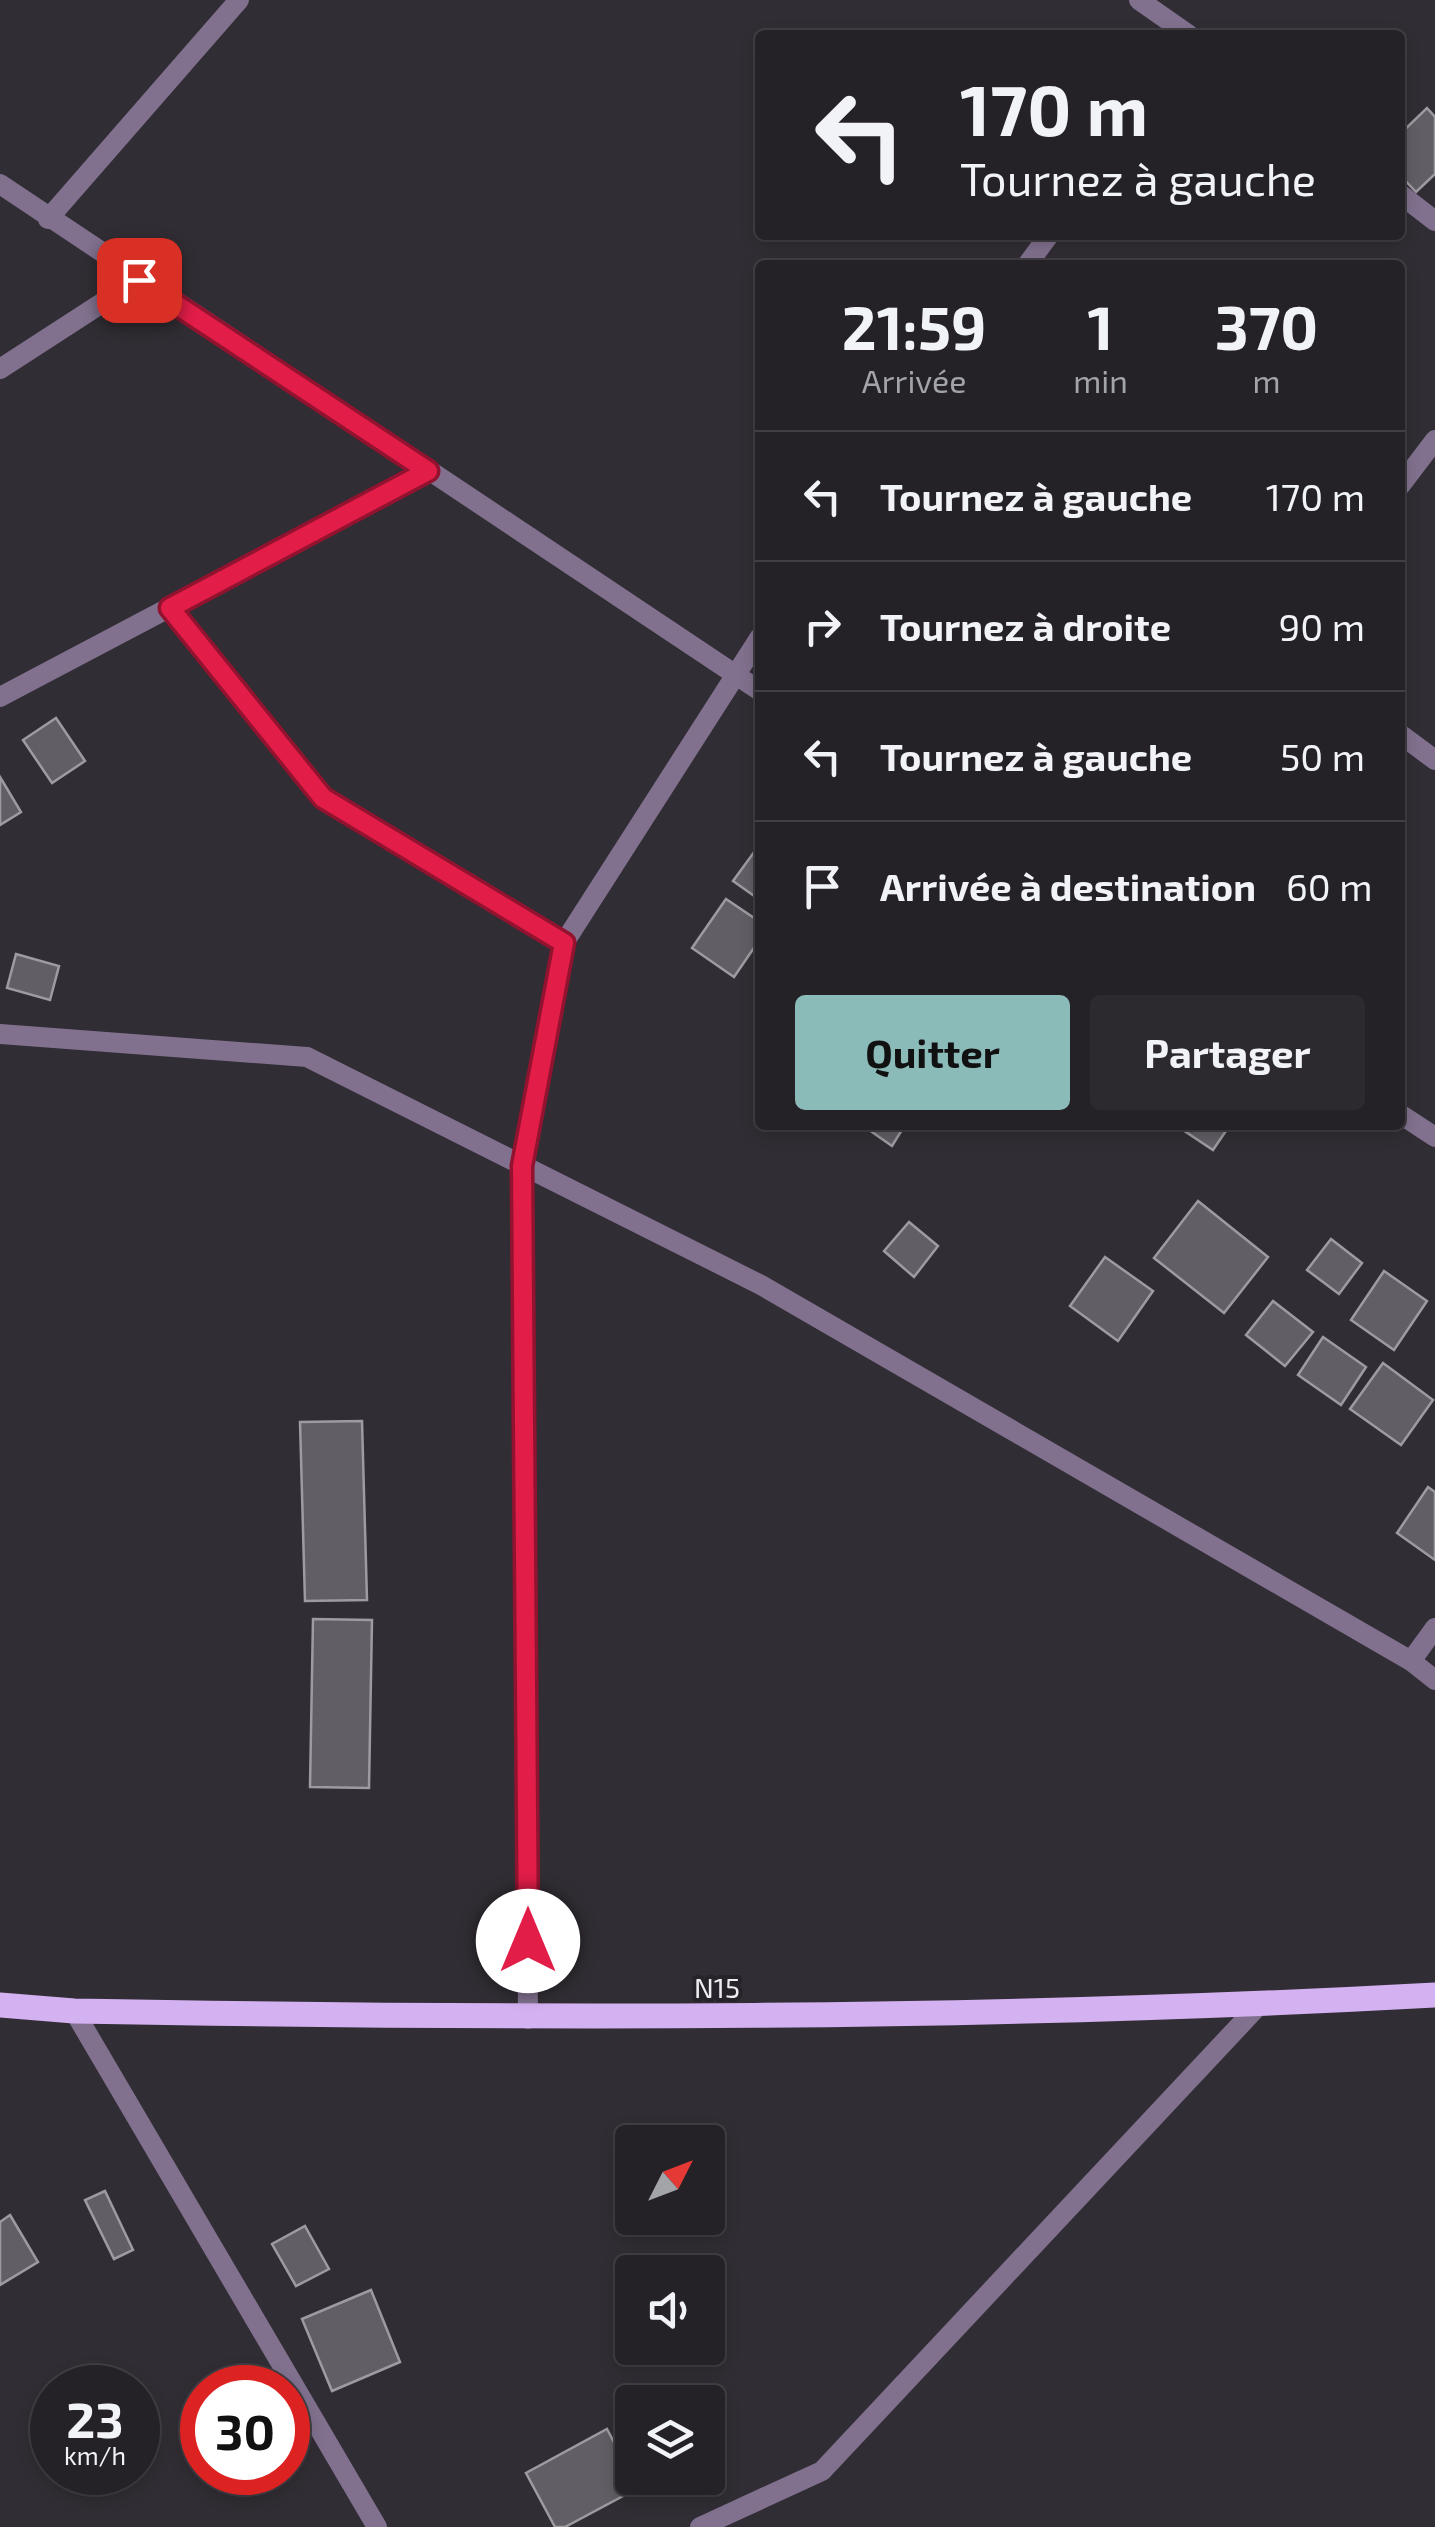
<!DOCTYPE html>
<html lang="fr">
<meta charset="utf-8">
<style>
:root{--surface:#252227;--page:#2d2a2f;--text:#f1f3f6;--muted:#a3a4a7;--line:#423f44;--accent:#8bbbb9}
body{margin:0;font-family:"Exo 2",sans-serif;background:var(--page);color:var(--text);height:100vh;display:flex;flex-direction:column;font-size:38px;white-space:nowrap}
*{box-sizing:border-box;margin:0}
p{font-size:32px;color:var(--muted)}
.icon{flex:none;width:55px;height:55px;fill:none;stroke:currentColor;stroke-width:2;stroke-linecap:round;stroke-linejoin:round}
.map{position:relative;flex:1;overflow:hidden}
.sheet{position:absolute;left:755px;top:260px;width:650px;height:870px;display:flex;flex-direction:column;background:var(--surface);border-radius:10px;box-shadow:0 5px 15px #0003,0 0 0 2px var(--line)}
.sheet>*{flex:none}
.hud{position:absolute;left:755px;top:30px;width:650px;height:210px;border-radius:10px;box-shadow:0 5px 15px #0003,0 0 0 2px var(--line);background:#252227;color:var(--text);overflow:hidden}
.needle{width:65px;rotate:48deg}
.fabs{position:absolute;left:615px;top:2125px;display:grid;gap:20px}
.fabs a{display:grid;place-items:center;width:110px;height:110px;border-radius:10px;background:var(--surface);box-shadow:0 5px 15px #0003,0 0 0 2px var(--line);font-size:50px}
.speed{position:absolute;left:30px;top:2365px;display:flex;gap:20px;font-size:50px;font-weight:700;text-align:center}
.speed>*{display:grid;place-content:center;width:130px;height:130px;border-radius:50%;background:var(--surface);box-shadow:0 5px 15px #0003,0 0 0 2px var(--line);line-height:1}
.speed small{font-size:25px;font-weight:400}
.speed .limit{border:15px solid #d22;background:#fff;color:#111}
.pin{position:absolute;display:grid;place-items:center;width:85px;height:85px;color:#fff;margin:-42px;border-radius:20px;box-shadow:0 5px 15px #0006}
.me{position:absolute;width:110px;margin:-55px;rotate:0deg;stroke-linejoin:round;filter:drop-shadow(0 0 8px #0008)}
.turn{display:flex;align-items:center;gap:35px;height:210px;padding:0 40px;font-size:45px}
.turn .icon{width:130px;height:130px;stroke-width:2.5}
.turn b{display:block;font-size:70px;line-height:85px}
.eta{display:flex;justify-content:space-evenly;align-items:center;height:170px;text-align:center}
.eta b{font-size:60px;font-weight:700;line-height:70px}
.primary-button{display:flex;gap:20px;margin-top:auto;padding:20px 40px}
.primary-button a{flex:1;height:115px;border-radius:10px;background:var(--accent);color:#111;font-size:40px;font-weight:700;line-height:115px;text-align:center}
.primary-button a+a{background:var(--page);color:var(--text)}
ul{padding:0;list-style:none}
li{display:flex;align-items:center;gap:30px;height:130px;padding:0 40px;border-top:2px solid var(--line)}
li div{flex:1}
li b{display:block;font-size:38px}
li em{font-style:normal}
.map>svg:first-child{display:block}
</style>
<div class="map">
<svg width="1435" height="2527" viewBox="0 0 1435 2527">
<rect width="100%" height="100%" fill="#312d34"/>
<!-- building -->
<g fill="#615e65" stroke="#9e9aa1" stroke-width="2.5">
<path d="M1427,108L1435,117V174L1416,192L1400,175V134Z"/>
<path d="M56,718L85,761L52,783L23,740Z"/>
<path d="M0,777L21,812L0,825Z"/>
<path d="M760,844V900L733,881Z"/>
<path d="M726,899L760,922V939L734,977L692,948Z"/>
<path d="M16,954L59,966L50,1000L7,988Z"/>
<path d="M862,1125H905L892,1146Z"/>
<path d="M1186,1125H1230L1213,1150L1183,1130Z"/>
<path d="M1198,1201L1268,1257L1224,1313L1154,1258Z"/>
<path d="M909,1222L938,1246L914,1277L884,1251Z"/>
<path d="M1331,1239L1362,1263L1339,1294L1307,1270Z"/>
<path d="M1105,1257L1153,1291L1118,1341L1070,1306Z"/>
<path d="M1384,1271L1427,1301L1394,1350L1351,1320Z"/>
<path d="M1273,1301L1313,1332L1285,1366L1246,1335Z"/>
<path d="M1323,1337L1366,1367L1341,1405L1298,1375Z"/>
<path d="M1383,1363L1433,1400L1401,1445L1350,1409Z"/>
<path d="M362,1421L367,1600L305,1601L300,1422Z"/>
<path d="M1428,1487L1435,1492V1560L1397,1533Z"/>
<path d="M313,1619L372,1620L369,1788L310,1787Z"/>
<path d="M105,2191L133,2250L114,2259L85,2200Z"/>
<path d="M10,2215L38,2262L0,2285V2222Z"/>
<path d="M305,2226L329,2269L296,2286L272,2244Z"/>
<path d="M371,2290L400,2362L332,2391L302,2319Z"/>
<path d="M607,2429L638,2488L565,2527H555L526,2473Z"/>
</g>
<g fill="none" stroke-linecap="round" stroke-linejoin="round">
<!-- minor -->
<g stroke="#81718f" stroke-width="20">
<path d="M1139,0L1189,35"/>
<path d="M0,184L760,691"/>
<path d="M1400,194L1435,221"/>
<path d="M48,219L239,0"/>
<path d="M1027,265L1049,235"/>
<path d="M0,369L139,279"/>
<path d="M1400,486L1435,440"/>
<path d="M169,608L323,798L564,943"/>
<path d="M0,697L428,471"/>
<path d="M1400,734L1435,760"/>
<path d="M0,1034L307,1057L761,1285L1411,1661L1435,1680"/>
<path d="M1400,1114L1435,1137"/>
<path d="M1411,1661L1435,1628"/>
<path d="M74,2011L377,2527"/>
<path d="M528,2019L522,1165L564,943L760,637"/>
<path d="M700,2527L822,2471L1259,2005"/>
</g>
<!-- primary -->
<path stroke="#d4b1f1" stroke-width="25" d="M0,2005L74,2011C529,2019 981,2020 1435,1995"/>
</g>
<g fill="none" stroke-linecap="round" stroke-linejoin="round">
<!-- route casing -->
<g stroke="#92132f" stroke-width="25">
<path id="route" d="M139,280L428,471L170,608L323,798L564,943L522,1166L528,1941"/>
</g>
<!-- route -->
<use href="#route" stroke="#e11d48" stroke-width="18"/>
</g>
<g text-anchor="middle" stroke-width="8" stroke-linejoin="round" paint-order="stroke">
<!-- street labels -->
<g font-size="28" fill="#f0edf2" stroke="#27232a">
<text x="717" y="1998">N15</text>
</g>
</g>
</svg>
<div class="fabs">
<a><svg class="needle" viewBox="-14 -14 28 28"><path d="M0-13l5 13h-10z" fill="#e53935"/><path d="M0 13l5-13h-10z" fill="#a3a4a7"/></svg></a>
<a><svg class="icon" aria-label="sound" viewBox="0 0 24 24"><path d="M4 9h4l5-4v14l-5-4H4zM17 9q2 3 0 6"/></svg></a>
<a><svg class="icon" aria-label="layers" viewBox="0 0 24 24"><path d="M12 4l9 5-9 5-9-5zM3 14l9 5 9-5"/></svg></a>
</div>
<div class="speed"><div>23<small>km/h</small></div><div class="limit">30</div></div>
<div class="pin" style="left:139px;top:280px;background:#d93025"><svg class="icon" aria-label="arrive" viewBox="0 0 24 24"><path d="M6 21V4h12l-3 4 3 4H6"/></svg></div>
<svg class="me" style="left:528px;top:1941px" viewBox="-20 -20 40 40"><circle r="19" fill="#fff"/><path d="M0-13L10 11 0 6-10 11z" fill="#e11d48"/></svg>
<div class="hud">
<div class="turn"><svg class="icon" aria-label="left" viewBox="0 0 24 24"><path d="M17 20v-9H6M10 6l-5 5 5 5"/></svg><div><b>170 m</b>Tournez à gauche</div></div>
</div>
<section class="sheet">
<div class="eta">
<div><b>21:59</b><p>Arrivée</p></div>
<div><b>1</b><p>min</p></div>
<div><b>370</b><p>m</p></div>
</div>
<ul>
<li><svg class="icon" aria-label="left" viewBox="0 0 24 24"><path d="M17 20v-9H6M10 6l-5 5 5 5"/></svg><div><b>Tournez à gauche</b></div><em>170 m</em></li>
<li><svg class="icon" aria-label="right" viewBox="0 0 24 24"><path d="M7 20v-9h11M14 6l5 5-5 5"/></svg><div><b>Tournez à droite</b></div><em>90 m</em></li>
<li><svg class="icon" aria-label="left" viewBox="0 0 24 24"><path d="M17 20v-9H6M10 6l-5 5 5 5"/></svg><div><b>Tournez à gauche</b></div><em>50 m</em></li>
<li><svg class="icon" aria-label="arrive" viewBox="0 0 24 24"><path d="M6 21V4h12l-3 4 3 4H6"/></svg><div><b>Arrivée à destination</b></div><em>60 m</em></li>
</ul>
<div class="primary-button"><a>Quitter</a><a>Partager</a></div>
</section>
</div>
